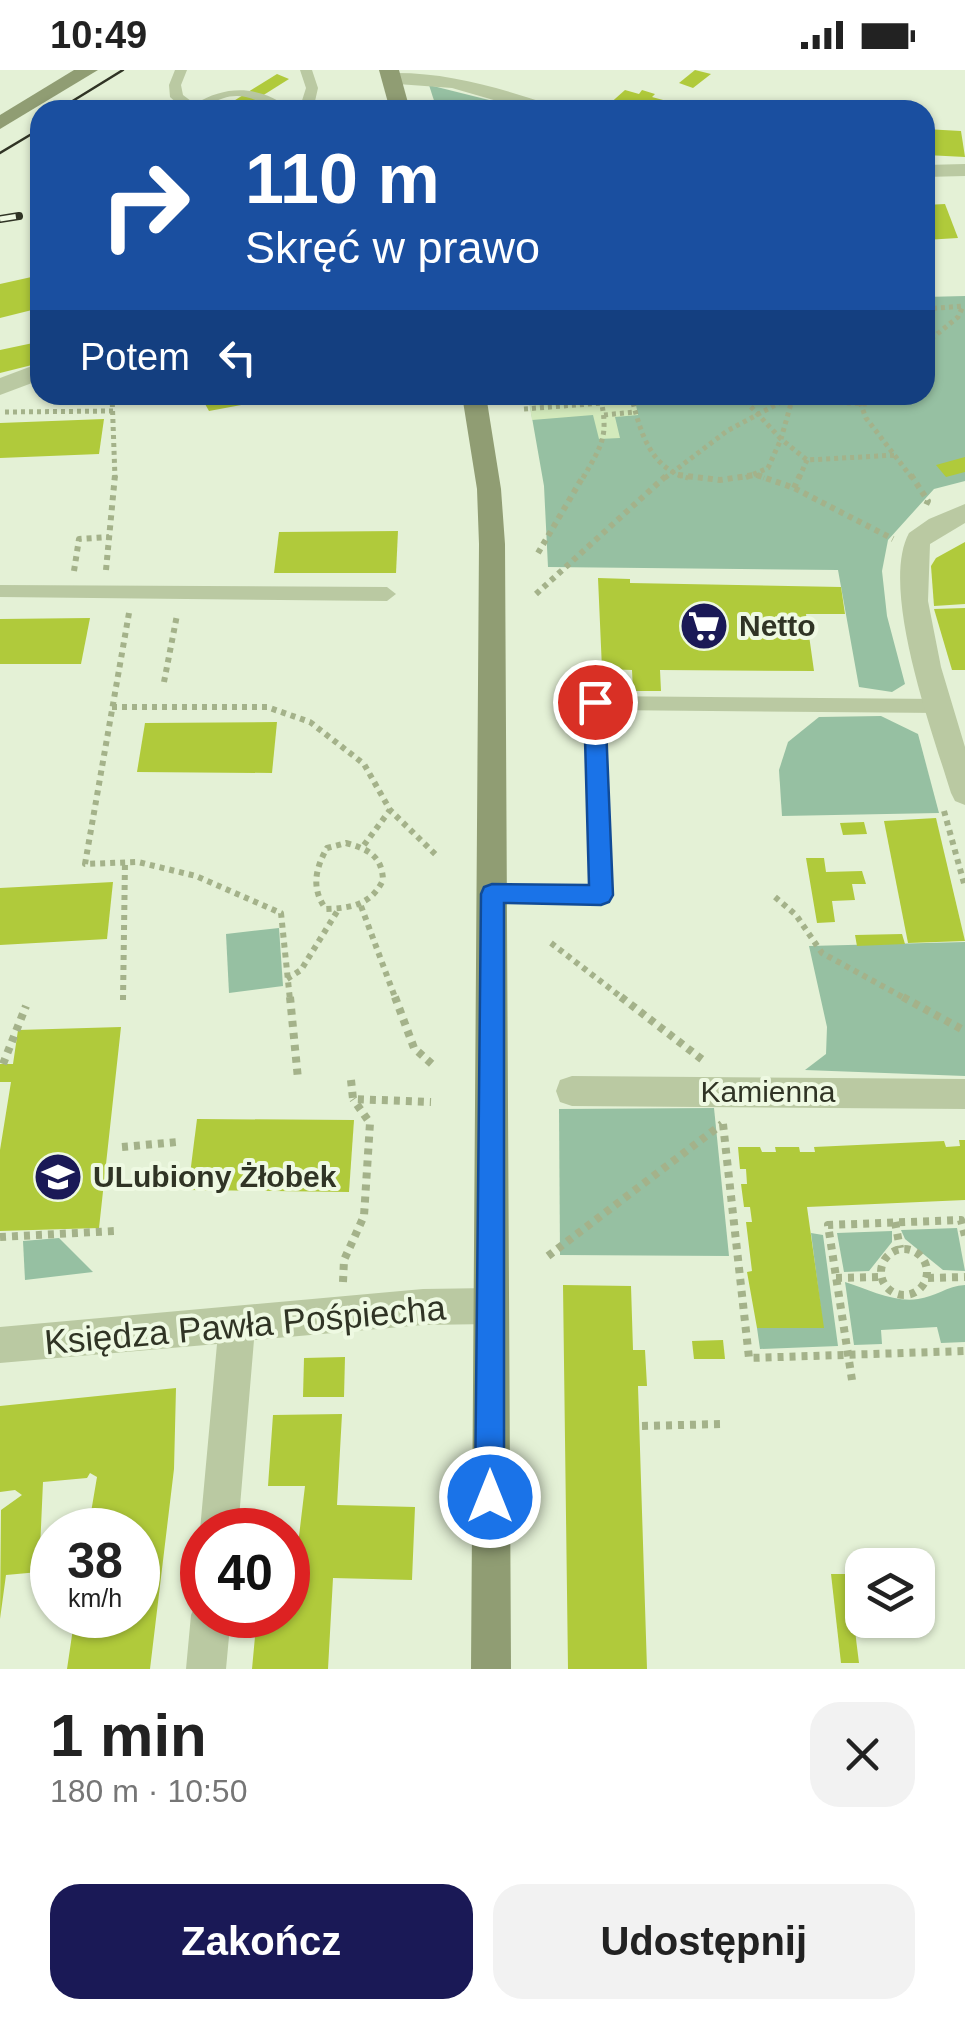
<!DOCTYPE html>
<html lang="pl">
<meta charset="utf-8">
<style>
:root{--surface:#fff;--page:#f2f2f2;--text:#222;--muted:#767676;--accent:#1a1956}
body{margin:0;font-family:Arial,sans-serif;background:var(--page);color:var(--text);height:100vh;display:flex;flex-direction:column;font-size:38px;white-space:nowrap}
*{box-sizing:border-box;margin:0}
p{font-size:32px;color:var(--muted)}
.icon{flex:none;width:55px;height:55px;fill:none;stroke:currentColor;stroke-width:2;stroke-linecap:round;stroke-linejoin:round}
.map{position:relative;height:1599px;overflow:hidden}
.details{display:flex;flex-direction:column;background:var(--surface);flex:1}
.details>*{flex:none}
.banner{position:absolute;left:30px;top:30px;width:905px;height:305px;border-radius:30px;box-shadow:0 2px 8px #0004;background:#1a4fa0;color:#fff;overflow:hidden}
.controls{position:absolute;left:845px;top:1478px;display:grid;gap:20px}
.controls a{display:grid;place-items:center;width:90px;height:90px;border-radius:20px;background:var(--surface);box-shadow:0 2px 8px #0004;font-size:50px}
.speed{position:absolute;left:30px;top:1438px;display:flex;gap:20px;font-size:50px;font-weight:700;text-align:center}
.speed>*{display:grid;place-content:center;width:130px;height:130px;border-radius:50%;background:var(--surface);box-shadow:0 2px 8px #0004;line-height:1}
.speed small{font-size:25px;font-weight:400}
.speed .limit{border:15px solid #d22;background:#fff;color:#111}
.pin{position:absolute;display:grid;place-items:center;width:85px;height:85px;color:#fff;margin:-42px;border:5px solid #fff;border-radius:50%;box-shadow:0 2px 10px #0007}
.me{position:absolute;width:110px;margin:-55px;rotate:0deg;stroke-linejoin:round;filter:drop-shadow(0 0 8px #0008)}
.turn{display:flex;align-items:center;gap:35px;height:210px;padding:0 50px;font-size:45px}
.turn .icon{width:130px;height:130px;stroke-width:2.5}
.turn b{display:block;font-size:70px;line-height:85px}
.then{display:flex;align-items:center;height:95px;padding:0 50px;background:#0003;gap:20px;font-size:38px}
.round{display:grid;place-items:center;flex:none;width:105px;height:105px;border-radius:30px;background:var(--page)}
.head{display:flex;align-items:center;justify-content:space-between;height:170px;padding:0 50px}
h1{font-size:60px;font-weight:700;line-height:75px}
.cta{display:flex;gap:20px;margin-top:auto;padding:20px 50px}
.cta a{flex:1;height:115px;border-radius:30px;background:var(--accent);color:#fff;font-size:40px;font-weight:700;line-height:115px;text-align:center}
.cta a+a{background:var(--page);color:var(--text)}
.status{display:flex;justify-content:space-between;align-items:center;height:70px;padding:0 50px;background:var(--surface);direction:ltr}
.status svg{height:28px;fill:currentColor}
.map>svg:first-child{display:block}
</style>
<div class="status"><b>10:49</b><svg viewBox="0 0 49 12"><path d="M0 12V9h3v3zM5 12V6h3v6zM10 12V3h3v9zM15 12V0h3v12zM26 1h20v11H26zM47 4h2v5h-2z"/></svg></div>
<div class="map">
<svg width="965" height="1599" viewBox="0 0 965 1599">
<rect width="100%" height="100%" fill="#e4f1d6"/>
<!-- green -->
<g fill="#96c0a2">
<path d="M429,15L529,40H437Z"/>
<path d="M965,226V411L934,419L888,470L882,501L887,546L905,614L892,622L859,617L838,500L548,497L544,416L528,325H925V227Z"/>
<path d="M881,646L918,664L939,743L782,746L779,700L788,672L819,647Z"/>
<path d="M279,858L283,916L229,923L226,864Z"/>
<path d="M965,872V1006L805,1000L826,984L827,957L809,876Z"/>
<path d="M714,1038L729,1186L560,1185L559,1039Z"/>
<path d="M957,1158L965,1201L943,1200L905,1169L901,1160Z"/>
<path d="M892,1161V1172L869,1201L844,1202L837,1163Z"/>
<path d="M811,1163L823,1165L838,1276L760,1279L757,1258L823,1257Z"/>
<path d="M59,1168L93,1202L25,1210L23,1171Z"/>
<path d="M845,1212C867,1219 895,1233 918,1229C935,1227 947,1216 965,1215V1272L941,1273L937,1257L881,1260L882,1274L854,1275Z"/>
</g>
<!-- plaza -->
<path fill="#d3eabc" d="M528,325H634L638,345L615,347L620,368L599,369L593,345L532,350Z"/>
<!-- building -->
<g fill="#b0ca3b">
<path d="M695,0L711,4L693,18L679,13Z"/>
<path d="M277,4L289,9L243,38L232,32Z"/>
<path d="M625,20L639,24L642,20L655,24L652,27L700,40H620L607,36Z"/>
<path d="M925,59L961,61L965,87L926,85Z"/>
<path d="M945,134L958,168L925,170V135Z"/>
<path d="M36,206L40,238L0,248V214Z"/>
<path d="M33,273L40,293L0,303V280Z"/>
<path d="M200,325H260L263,331L209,341Z"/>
<path d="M104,349L99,384L0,388V353Z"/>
<path d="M965,387V402L946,407L936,395Z"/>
<path d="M398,461L396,503H274L279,462Z"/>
<path d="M965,472V534L934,536L931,496L936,488Z"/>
<path d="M598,508L630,509V513L841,517L845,544H806L814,601L660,600L661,621H633L632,600L602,599Z"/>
<path d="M965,538V600H952L934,539Z"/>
<path d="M90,548L81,594H0V549Z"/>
<path d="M277,652L272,703L137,702L145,653Z"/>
<path d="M936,748L965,871L908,873L884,751Z"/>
<path d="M864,752L867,764L843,765L840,753Z"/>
<path d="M806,788H824L826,802L862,801L866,814H852L855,830L832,831L835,852L817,853Z"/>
<path d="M113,812L107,869L0,875V818Z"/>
<path d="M902,864L905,874L857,876L855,865Z"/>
<path d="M121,957L99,1158L0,1161V1080L11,1012H0V994H13L18,960Z"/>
<path d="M197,1049L354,1050L349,1122L188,1120Z"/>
<path d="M959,1070H965V1130L807,1137L824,1258H757L747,1202L752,1201L746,1152H752L750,1137H744L741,1114H747L746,1099H740L738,1077H760L762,1082H776L775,1077H799L800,1082H815L814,1077L944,1071L946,1077L960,1076Z"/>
<path d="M563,1215L631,1216L633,1280H645L647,1316H638L647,1599H568Z"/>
<path d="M723,1270L725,1289H694L692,1271Z"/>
<path d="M345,1287L344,1327H303L304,1288Z"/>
<path d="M176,1318L174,1399L150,1599H67L75,1545H138V1460H88L97,1407L90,1403L87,1408L43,1412L39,1502L6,1505L0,1549L1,1440L22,1425L15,1420L0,1422V1336Z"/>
<path d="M342,1344L337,1435L415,1437L412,1510L333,1508L328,1599H252L257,1545H288V1528H297L298,1508H294L305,1416H268L273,1345Z"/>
<path d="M831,1504H848L859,1593H841Z"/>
</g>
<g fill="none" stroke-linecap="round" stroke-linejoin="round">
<!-- path-far2 -->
<g stroke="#a4b28a" stroke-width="5" stroke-dasharray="4 4" stroke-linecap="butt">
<path d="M925,239L964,236"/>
<path d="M925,274L958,247L963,236"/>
<path d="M112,325L115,408"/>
<path d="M631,325C640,360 649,398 688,408"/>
<path d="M740,325L781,369L768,398L745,408"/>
<path d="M857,325L866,348L912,408"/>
<path d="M889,325L867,334L792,330L781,369L807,390L897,385"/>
<path d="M524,339L602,333"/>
<path d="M5,342L114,341"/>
<path d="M604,345L635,342"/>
<path d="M756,405L764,408"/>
<path d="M583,408C603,373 609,366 600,325"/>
<path d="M665,408L727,361L794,325"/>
<path d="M799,408L807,390"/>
</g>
<!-- path-far1 -->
<g stroke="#a4b28a" stroke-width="6" stroke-dasharray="5 5" stroke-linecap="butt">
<path d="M678,405L720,410L754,405"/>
<path d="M757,405L794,418L893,469"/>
<path d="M911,405L928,431L926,435"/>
<path d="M794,418L800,405"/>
<path d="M538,483L584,405"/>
<path d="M106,500L115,405"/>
<path d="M74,501L79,469L109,467"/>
<path d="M536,524L667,405"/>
<path d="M129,543L85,794L138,792L196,806L281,843L290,930"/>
<path d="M164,612L177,545"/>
<path d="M112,637H267L310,652L364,694L390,740L437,786"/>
<path d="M944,741L965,817"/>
<path d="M346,773C368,779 382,786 383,810C371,835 351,838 326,839C311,819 315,799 327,778Z"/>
<path d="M364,775L390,740"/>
<path d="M775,827L796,845L822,883L908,930"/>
<path d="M361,836L396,930"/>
<path d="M551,873L625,930"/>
<path d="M287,909L301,900L338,840"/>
<path d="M123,930L125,792"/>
</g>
<!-- path -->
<g stroke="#a4b28a" stroke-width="8" stroke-dasharray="6 6" stroke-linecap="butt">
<path d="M290,927L298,1009"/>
<path d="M395,927L414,978L432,994"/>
<path d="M621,927L704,991"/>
<path d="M903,927L965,961"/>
<path d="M3,994L26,936"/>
<path d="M351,1010L353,1029L431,1032"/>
<path d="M723,1054L749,1288L965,1281"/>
<path d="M122,1077L177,1072"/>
<path d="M895,1152L900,1178"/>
<path d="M0,1167L115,1161"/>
<circle cx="904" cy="1202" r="23"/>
<path d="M548,1186L722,1054"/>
<path d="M836,1208L881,1207"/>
<path d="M928,1208L965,1207"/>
<path d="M343,1212L344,1190L364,1146L370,1053L353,1029"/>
<path d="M852,1310L828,1155L961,1150L965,1166"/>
<path d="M642,1356L722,1354"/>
</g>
<!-- lane -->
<g fill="#bac9a2" fill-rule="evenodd">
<path d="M175,0H187L181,15L183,25L195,34C228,14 261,16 292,40C269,40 256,26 237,26C206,26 201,56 170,27L169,15Z"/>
<path d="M300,0H312L318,18L313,40H299L306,18Z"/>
<path d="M0,515L387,517L396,524L387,531L0,527Z"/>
<path d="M595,626L940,629L949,636L940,643L605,640L611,825L608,831L601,834L485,829L482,823L485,817L492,814L591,816L586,633Z"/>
</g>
<!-- street -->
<g fill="#bac9a2" fill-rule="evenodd">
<path d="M391,3C448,2 500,18 554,36L557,40H528L452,18L384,13V5Z"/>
<path d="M965,94V106L925,107V95Z"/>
<path d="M40,293V310L0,325V308Z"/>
<path d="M965,434V453L930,474L928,531L941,597L965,677V735L955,731L951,723C933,664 879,518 909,463L929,449Z"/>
<path d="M572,1006L965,1009V1039L572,1036L560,1032L556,1021L560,1010Z"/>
<path d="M490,1218L503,1223L508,1236L503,1249L490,1254L423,1255L254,1270L238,1460H202V1467L200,1460L217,1274L0,1293V1257L423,1219Z"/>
<path d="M202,1529V1545H231L226,1599H186L191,1545L197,1531Z"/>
</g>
<!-- secondary -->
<g fill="#909d73" fill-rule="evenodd">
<path d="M74,0H98L0,59V45Z"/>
<path d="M379,0H399L410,40H390Z"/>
<path d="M462,325H486L501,419L505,474L511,1599H471L479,474L477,419Z"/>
</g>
<!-- tram -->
<g stroke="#303425" stroke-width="2.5">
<path d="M58,40L123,0"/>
<path d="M0,83L40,59"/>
</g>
<!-- rail casing -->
<g stroke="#303425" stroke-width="8">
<path id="rail" d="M0,149L19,146"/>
</g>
<!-- rail -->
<use href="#rail" stroke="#eef9e2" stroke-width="5" stroke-dasharray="16" stroke-linecap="butt"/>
</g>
<!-- route -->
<path fill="#1a73e8" stroke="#114b97" stroke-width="2.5" d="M595,624L605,632L613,825L609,832L601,835L504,833V1427L500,1437L490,1442L479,1437L475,1427L481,824L484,817L492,814L589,815L584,632Z"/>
<!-- icons -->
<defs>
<g id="supermarket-disc" transform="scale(2.5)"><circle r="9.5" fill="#1a1956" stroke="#eef9e2"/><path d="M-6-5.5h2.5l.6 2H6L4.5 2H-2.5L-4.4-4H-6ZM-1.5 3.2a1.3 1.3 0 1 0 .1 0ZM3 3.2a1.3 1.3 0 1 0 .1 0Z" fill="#fff"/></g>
<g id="school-disc" transform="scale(2.5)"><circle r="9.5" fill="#1a1956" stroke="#eef9e2"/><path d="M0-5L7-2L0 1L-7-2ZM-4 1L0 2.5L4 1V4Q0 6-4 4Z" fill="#fff"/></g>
</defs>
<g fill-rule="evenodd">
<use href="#supermarket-disc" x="704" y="556"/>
<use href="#school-disc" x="58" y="1107"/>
</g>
<g text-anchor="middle" stroke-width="8" stroke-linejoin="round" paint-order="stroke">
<!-- poi labels -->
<g font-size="30" font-weight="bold" fill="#303425" stroke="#eef9e2" text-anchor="start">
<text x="739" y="566">Netto</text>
<text x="93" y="1117">ULubiony Żłobek</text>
</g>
<!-- street labels -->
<g font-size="30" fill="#303425" stroke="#eef9e2">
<text x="768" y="1032">Kamienna</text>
</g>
<!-- near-street labels -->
<g font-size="35" fill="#303425" stroke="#eef9e2">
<text transform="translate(245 1255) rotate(-5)" y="12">Księdza Pawła Pośpiecha</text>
</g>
</g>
</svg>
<div class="controls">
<a><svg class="icon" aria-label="layers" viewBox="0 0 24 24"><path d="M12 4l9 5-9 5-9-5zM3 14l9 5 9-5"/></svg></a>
</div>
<div class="speed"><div>38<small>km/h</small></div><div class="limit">40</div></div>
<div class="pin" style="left:595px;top:632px;background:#d93025"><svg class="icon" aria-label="arrive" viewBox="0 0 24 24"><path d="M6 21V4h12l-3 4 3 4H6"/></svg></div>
<svg class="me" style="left:490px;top:1427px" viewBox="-20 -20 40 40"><circle r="17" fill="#1a73e8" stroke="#fff" stroke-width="3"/><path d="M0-11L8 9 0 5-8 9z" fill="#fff"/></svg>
<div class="banner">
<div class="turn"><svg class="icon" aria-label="right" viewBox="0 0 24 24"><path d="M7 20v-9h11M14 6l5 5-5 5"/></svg><div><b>110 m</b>Skręć w prawo</div></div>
<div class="then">Potem<svg class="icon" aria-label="left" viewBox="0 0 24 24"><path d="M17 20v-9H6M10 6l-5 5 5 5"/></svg></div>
</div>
</div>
<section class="details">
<div class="head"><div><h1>1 min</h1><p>180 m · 10:50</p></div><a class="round"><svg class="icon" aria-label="close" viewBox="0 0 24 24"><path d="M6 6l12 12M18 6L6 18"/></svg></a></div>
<div class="cta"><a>Zakończ</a><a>Udostępnij</a></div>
</section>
